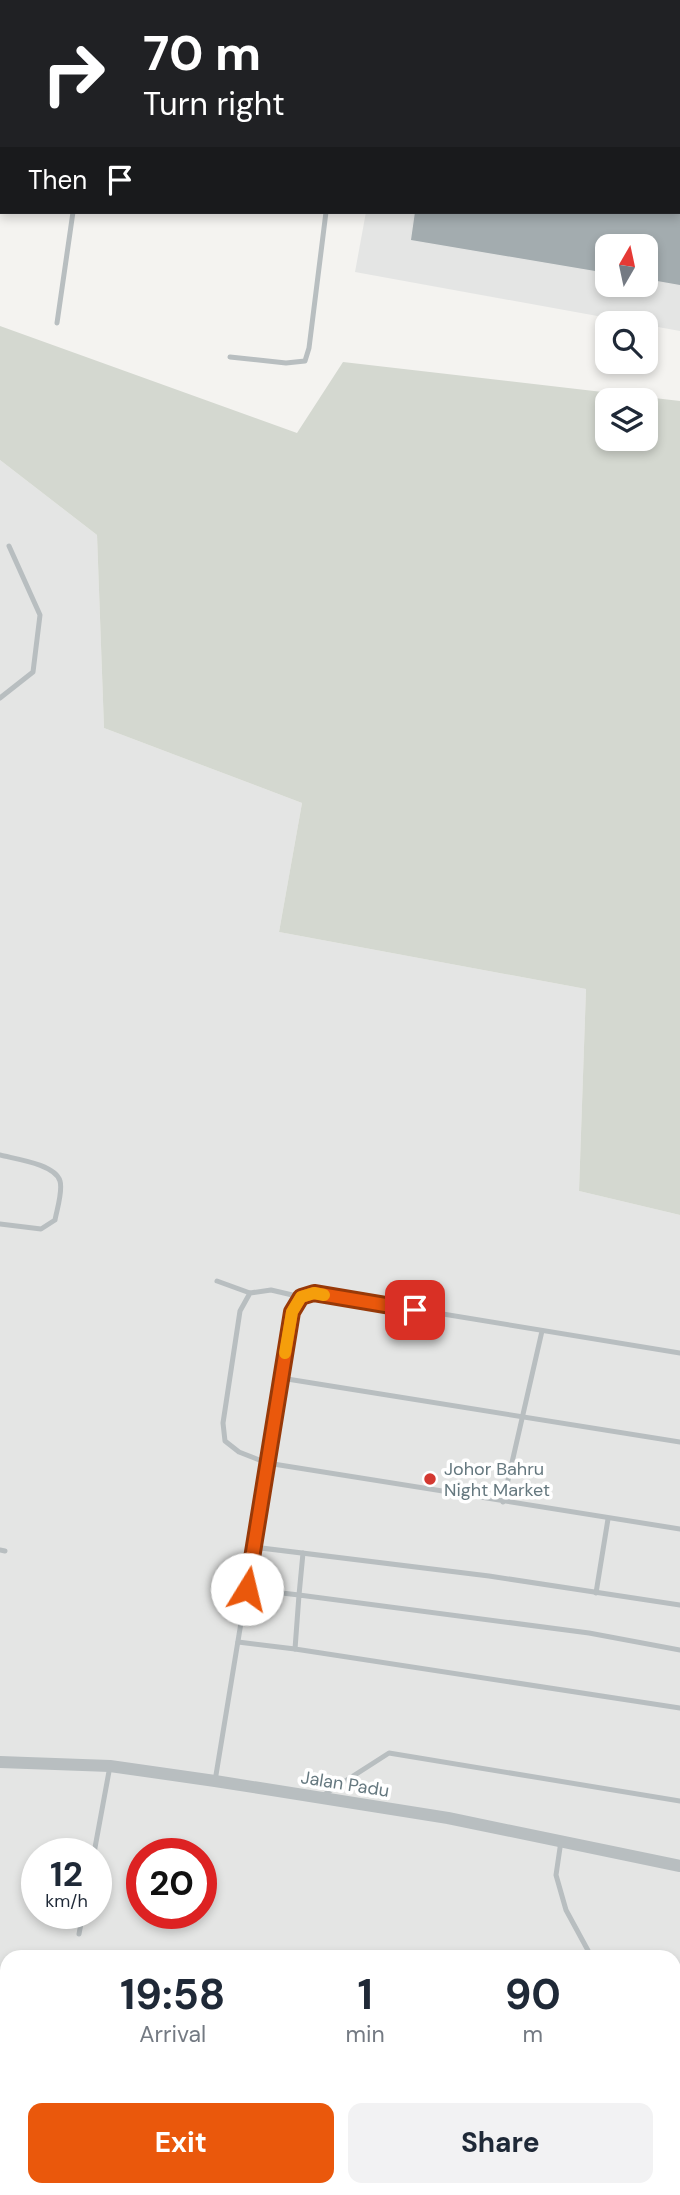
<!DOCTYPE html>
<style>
:root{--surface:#fff;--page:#f2f2f3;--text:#1f2937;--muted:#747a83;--accent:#ea580c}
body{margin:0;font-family:"DM Sans",sans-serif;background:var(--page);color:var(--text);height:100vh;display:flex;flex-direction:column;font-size:26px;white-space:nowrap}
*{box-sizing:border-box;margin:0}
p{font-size:23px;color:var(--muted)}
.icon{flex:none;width:38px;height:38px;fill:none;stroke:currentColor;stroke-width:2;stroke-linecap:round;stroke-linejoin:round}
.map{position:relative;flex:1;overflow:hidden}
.side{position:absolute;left:0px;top:1950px;width:681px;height:247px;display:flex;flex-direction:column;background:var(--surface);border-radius:21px 21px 0 0;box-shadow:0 4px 10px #0003}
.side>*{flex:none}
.top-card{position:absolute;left:0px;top:0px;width:681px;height:214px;box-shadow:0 4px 10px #0003;background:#202124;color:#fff;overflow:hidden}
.needle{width:46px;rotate:9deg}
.tools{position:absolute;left:595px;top:234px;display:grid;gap:14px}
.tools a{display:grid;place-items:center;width:63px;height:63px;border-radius:14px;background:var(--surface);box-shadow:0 4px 10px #0003;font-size:35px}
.speed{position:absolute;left:21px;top:1838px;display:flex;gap:14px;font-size:35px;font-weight:700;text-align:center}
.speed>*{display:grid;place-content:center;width:91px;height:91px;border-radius:50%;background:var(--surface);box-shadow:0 4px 10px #0003;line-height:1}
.speed small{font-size:18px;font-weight:400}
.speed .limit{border:10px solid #d22;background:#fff;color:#111}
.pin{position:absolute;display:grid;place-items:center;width:60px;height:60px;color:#fff;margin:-30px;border-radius:14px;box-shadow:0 4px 10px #0006}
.me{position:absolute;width:77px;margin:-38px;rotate:9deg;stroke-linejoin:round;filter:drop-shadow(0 0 5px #0008)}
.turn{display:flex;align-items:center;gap:24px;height:147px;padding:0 28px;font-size:32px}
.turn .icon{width:91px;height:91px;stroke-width:2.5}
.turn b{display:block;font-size:49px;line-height:60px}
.then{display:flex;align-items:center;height:66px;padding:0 28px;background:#0003;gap:14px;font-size:26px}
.eta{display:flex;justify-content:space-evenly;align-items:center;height:119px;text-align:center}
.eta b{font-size:42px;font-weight:700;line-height:49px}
.action{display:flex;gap:14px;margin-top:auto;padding:14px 28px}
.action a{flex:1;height:80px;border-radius:14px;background:var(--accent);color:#fff;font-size:28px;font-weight:700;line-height:80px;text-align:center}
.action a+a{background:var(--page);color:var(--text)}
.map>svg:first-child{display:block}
</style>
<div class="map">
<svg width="680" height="2195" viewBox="0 0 680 2195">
<defs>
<filter id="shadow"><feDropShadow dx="6" dy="-6" stdDeviation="3.5" flood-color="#0004"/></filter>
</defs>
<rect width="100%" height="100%" fill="#f4f3f0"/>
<!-- built -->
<g fill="#e4e5e4" fill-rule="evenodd">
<path d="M405,0H680V331L355,272L366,212H679V2H404ZM607,247H646V285H607Z"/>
<path d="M0,460L97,535L104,728L302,803L279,932L586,989L579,1191L680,1215V2195H426L422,2189H674V1956H7V2113L0,2112ZM37,1853H96V1913H37ZM142,1853H201V1913H142Z"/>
</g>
<!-- green -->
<path fill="#d4d8d0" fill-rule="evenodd" d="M0,326L297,433L343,362L680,401V1215L579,1191L586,989L279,932L302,803L104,728L97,535L0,460ZM607,401H646V439H607Z"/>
<!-- building -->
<path fill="#a3acaf" filter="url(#shadow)" d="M415,212H680V285L646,279V247H607V273L411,240Z"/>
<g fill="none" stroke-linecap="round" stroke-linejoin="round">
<!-- service -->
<g stroke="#b8bec0" stroke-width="5">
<path d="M361,2L362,0"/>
<path d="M0,144L2,145"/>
<path d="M57,323L73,212"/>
<path d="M230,357L286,363L305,361L309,348L326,212"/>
<path d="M0,698L33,672L40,615L9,546"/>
<path d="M0,1155C15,1159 55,1164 60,1181C63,1191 57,1209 55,1220L41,1229L0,1224"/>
<path d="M217,1281L250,1293"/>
<path d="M680,1353L315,1293L301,1297L271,1290L250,1293L240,1311L223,1423L225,1441L239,1452L267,1463L680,1529"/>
<path d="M281,1378L680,1442"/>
<path d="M503,1502L542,1331"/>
<path d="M253,1547L489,1576L680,1605"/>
<path d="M0,1550L5,1551"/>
<path d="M247,1589L299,1595L303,1553"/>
<path d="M596,1593L608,1519"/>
<path d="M238,1642L295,1649L299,1595L589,1633L680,1650"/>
<path d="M295,1649L680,1708"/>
<path d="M215,1781L292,1312L301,1297"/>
<path d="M322,1796L389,1753L680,1801"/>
<path d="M561,1841L556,1875L566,1910L591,1956"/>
<path d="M94,1853L110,1766"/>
<path d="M79,1934L83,1913"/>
</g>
<!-- tertiary -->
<path stroke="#b8bec0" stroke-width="12" d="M0,1762L110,1766L215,1781L448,1818L680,1866"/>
</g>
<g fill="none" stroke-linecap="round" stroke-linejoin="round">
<!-- route casing -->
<g stroke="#983908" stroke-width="18">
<path id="route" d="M247,1589L292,1312L301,1297L314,1293L415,1310"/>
</g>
<!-- route -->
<use href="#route" stroke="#ea580c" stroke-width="12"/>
<!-- slow -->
<path stroke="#f59e0b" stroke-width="12" d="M285,1353L292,1312L301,1297L314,1293L324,1295"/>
</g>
<!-- markers -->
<circle fill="#d33830" stroke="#fff" stroke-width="2.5" cx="430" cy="1479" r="7"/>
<g text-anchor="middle" stroke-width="7" stroke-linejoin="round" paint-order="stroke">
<!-- poi labels -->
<g font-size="18" fill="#65787f" stroke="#fff" text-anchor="start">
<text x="444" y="1475">Johor Bahru<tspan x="444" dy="21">Night Market</tspan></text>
</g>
<!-- street labels -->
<g font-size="18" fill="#65787f" stroke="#fff">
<text transform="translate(345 1784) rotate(9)" y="6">Jalan Padu</text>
</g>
</g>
</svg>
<div class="tools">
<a><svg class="needle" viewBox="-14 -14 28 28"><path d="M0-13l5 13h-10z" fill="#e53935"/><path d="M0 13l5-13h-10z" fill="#747a83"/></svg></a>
<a><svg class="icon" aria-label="search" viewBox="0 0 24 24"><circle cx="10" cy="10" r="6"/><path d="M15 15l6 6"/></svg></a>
<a><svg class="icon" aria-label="layers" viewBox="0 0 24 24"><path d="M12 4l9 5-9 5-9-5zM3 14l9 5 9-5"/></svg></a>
</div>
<div class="speed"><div>12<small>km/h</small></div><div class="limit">20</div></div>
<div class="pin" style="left:415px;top:1310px;background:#d93025"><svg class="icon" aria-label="arrive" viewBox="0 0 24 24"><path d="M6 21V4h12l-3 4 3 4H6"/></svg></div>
<svg class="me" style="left:247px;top:1589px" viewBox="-20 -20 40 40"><circle r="19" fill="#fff"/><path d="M0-13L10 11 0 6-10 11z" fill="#ea580c"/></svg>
<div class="top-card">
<div class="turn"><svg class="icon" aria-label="right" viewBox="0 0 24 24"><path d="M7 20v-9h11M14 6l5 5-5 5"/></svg><div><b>70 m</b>Turn right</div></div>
<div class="then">Then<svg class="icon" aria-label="arrive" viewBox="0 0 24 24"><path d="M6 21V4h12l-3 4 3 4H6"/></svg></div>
</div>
<section class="side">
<div class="eta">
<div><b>19:58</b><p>Arrival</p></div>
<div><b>1</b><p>min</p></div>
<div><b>90</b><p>m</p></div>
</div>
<div class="action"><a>Exit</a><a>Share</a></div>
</section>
</div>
